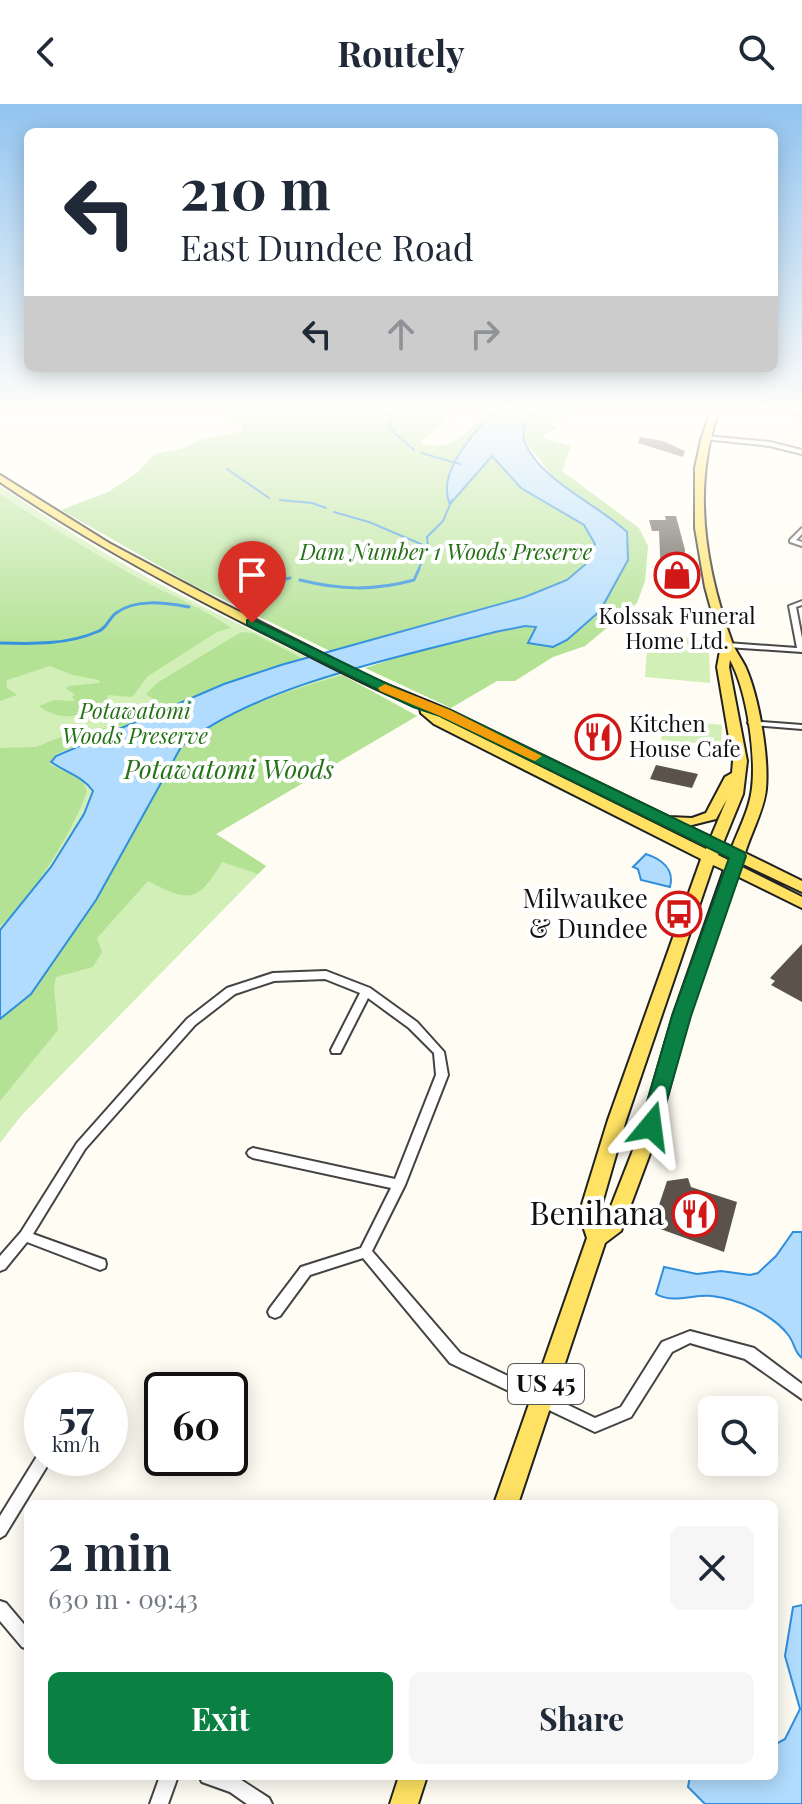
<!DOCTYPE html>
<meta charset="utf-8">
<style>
:root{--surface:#fff;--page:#f6f6f7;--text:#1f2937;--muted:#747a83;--accent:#0b8043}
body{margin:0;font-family:"Playfair Display",serif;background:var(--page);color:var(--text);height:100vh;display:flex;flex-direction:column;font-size:30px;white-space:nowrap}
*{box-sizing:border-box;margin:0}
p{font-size:26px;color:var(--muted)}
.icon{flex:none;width:44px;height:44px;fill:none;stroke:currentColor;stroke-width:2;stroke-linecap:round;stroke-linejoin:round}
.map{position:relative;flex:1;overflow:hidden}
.sheet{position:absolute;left:24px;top:1396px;width:754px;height:280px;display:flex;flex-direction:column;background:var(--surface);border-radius:12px;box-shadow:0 4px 20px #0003}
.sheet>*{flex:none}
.guide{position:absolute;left:24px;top:24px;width:754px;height:244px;border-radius:12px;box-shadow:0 4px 20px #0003;background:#fff;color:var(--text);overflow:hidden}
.buttons{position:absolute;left:698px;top:1292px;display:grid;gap:16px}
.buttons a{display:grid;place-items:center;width:80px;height:80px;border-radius:12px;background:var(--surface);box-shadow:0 4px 20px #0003;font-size:40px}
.speed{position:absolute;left:24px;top:1268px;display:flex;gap:16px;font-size:40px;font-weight:700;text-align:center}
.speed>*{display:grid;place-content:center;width:104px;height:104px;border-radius:50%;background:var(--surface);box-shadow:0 4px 20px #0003;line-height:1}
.speed small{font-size:20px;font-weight:400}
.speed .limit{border:4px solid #111;border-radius:12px;background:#fff;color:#111}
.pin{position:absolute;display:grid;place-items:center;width:68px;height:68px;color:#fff;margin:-82px -34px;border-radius:50% 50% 50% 0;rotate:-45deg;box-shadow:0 0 8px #0007}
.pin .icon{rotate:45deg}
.me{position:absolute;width:88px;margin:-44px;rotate:16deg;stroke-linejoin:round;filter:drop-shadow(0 0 6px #0008)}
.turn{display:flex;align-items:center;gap:28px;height:168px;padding:0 24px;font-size:36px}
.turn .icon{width:104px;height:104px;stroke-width:2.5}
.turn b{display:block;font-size:56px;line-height:68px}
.lanes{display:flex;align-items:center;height:76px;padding:0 24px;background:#0003;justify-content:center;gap:40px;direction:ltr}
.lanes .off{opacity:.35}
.round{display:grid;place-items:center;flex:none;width:84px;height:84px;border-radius:12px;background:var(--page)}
.summary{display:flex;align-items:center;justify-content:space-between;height:136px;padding:0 24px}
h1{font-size:48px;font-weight:700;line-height:60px}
.action{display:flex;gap:16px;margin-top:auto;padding:16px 24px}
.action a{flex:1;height:92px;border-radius:12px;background:var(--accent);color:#fff;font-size:32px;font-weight:700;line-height:92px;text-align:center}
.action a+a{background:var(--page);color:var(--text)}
header{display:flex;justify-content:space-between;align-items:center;height:104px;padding:0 24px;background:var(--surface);font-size:36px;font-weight:700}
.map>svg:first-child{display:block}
</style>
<header><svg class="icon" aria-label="back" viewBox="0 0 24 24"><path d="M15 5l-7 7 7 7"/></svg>Routely<svg class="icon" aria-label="search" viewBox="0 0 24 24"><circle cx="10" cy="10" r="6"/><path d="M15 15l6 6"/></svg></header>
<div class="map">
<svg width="802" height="1700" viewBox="0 0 802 1700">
<rect width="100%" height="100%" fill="#fffdf3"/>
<!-- green -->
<g fill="#d1efb7">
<path d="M0,382C54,419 109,453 167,484C250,528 336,564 417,612L216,730L266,762L21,1012L0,1039Z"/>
<path d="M648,530L709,536L710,579L645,573Z"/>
<path d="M664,615L722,621L721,642L661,636Z"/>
</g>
<!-- forest -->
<g fill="#b3e294">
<path d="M230,309H453L420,339C451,349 466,329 487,309H493L466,340L449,372L477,368L492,351L521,384L584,421L595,440L587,459L567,476L525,493L330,547L191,480L61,406L108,388L137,369L154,350L184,344L203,335L240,328L243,323L226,313Z"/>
<path d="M535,309H572L550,321L557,324L541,333L571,342L562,367L639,424L648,442L645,477L637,499L585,542L553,553L515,577H497L451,604L365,564C405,551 499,519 537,523L529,539L628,456L576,390L554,374L524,336L525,318Z"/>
<path d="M0,390C48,422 98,452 149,480C177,494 205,505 231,524L217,528L148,572L132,593L108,591L107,598C85,613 62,619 39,602L54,596L75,597L72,593L75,590L66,585L69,582L100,579L99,576L73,571L50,562L7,576L6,583L17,591L0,597Z"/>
<path d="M241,528L253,529L303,555L224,580L56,650L49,660L81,675L87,687C74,726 31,795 0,822V644L36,643L68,630L89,631L159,599L146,590L157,579Z"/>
<path d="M342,571L417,612L216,730L266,762L258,770L222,758C197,800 189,798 148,777L97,834L102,848L93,863L56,873L54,883L58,926L0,997V915L31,890L96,796L181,643C227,604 286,588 342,571Z"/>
</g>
<!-- water -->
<g fill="#b1dcfd" stroke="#2f8edd" stroke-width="2">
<path d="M493,309H535L525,318C524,323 523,331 524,336C537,375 599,401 627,428L628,456L600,507L567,536L553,543L528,539L536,523L525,522L495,528C403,552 253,582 181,643L96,796L31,890L0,915V826L51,763L84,710L93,687C82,672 67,669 51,658L56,652L224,580L281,561L525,493L567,476L587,459L595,440L584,421L521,384L492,352L450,400C436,370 473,329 493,309Z"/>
<path d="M646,750C661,755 675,765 670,783L641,776L638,765L633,763Z"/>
<path d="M793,1128H802V1254C794,1248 795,1240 789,1232C773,1210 738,1195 712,1192C693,1190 673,1200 656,1190L664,1163L697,1170L721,1167L750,1171L758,1169L776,1152Z"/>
<path d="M802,1501V1700H705L688,1683L690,1672H774V1641L785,1635L800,1605L785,1552L793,1503Z"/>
</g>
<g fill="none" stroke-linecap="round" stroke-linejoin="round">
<!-- stream-far1 -->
<g stroke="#2f8edd" stroke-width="2">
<path d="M392,309L389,324L414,346"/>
<path d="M421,349L460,360"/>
<path d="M227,365L269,394"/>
<path d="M280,396L312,399L326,404"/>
<path d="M334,408L369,418L428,443"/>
<path d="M418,467L428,443L427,433L443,417L452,396"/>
</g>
<!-- stream -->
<g stroke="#2f8edd" stroke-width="3">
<path d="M300,476C340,486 374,487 414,476L419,465"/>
<path d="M228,487L290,474"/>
<path d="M0,539C34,540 67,541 99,527C107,524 109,514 116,509C136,494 166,499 189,503"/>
</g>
</g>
<!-- building -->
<g fill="#5a524b">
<path d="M640,333L663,337L685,347L683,353L638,339Z"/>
<path d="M665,412H676L685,446L684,474L661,473L659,427H652L649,416H666Z"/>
<path d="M656,661L698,670L692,684L650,675Z"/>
<path d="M802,840V898L771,881L775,877L770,874Z"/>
<path d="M688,1074L691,1083L737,1098L724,1148L652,1122L667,1077Z"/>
</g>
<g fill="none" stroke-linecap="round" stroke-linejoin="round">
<!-- street casing -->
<g stroke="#434343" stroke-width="4">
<g id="street">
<path d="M796,309H802V312L796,310Z"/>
<path d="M706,332L770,338L802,346V350L770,342L704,335V333Z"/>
<path d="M802,424V430L796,436L802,438V442L790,438V436Z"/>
<path d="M802,497V501L796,503L802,534V548L727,543L723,541L727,539L797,544L789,502Z"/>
<path d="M749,617L802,621V625L752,621L748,619Z"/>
<path d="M326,867L370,884L417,918L444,948L448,971L405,1081L372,1147L460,1249L595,1314L621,1303L662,1238L690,1227L754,1244L802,1280V1295L745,1255L690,1239L672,1248L631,1313L595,1328L450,1259L363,1154L310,1171L280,1212L275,1214L270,1212L268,1208L270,1204L301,1163L361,1144L391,1084L253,1054L249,1052L247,1049L249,1046L253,1044L395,1075L436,971L434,949L409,924L368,894L340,949H332L331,946L360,889L325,875L274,877L235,890L195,921L85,1045L33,1130L105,1156L106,1160L105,1164L100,1166L27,1138L5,1165L0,1167V1152L21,1128L77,1039L187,915L227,884L273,869Z"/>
<path d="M42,1347V1354H51L49,1359L5,1431L0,1434V1412L39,1349Z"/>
<path d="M0,1497L6,1499L28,1525V1545L22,1543L0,1517Z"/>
<path d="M160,1672H178L168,1700H150Z"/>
<path d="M199,1672H235L269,1694L272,1700H247L230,1688L202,1678Z"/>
</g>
</g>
<!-- primary casing -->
<g stroke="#212121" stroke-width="4">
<g id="primary">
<path d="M710,309H718C692,384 705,464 732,538C735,547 742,555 746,564C759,594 769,653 766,685C764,706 751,729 745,749L802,777V788L741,759L740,762L802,793V804L737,772L689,912L655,1036L621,1127L605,1139L518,1400H494L587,1134L579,1110L608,1016L701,755L434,620L421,609L420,604C372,585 328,561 282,538C185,490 90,439 0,378V371L109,439L220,498L371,574L449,606L669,713L692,714L706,709L725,673L732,669L733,657L717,563L721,541L705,483L695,424V364L701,336ZM730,556C747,586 756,651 752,684C750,704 739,725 732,743L723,739L743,690L747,657L729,563ZM438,611L707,742L706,745L442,614ZM727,695L711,733L688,722L716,715ZM719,748L729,753L728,756L718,751ZM713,761L724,766L673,912L637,1036L606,1115L602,1119L599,1110L626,1016Z"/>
<path d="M399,1672H427L418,1700H390Z"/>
</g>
</g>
<!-- street -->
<use href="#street" fill="#fff" fill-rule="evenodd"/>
<!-- primary -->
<use href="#primary" fill="#ffe263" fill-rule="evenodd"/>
</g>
<!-- sky -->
<linearGradient id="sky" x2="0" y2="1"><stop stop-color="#92c4f0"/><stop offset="0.56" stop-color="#fffefa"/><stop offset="1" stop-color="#fffefa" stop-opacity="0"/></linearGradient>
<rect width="802" height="547" fill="url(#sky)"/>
<!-- route -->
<path fill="#0b8043" stroke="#07532c" stroke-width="2" d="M252,515L423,597L450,606L744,748L746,752L691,912L658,1028L651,1030L643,1028L640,1022L672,912L729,754L440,612L413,603L247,521V516Z"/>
<!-- slow -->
<path fill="#f59e0b" d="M385,580L450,606L542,652L535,657L530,655L440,612L380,587L378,584Z"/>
<!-- icons -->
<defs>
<g id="shop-ring" transform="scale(2.3)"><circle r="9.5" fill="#fff" stroke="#d21816" stroke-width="1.5"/><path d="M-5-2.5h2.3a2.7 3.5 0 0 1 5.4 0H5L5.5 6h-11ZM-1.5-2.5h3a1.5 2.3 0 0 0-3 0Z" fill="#d21816"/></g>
<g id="restaurant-ring" transform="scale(2.3)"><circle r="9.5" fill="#fff" stroke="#d21816" stroke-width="1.5"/><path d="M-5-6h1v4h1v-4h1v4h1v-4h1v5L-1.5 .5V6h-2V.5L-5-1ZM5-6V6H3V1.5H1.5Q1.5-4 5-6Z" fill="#d21816"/></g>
<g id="bus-ring" transform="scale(2.3)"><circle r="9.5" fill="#fff" stroke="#d21816" stroke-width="1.5"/><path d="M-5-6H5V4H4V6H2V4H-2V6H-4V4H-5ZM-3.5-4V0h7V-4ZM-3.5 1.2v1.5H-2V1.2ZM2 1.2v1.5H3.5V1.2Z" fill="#d21816"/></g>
</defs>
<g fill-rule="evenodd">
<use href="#shop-ring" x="677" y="471"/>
<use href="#restaurant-ring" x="598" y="633"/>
<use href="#bus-ring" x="679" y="810"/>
<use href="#restaurant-ring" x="695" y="1110"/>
</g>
<g text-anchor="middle" stroke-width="8" stroke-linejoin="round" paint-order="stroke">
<!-- far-park labels -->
<g font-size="22" font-style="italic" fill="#257117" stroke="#fff">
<text x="446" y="456">Dam Number 1 Woods Preserve</text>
<text x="135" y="615">Potawatomi<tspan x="135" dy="25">Woods Preserve</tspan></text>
</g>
<!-- far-poi labels -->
<g font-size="22" fill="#101010" stroke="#fff">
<text x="677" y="520">Kolssak Funeral<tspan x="677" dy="25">Home Ltd.</tspan></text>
<text x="629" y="628" text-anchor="start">Kitchen<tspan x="629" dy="25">House Cafe</tspan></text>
</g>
<!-- shield labels -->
<rect fill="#fff" stroke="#585858" stroke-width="2" x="508" y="1260" width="76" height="40" rx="6"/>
<g font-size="24" font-weight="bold" fill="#101010">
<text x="546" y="1288">US 45</text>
</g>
<!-- park labels -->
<g font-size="26" font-style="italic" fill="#257117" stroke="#fff">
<text x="229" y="675">Potawatomi Woods</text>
</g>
<!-- poi labels -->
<g font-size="26" fill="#101010" stroke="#fff" text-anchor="end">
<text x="648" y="804">Milwaukee<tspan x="648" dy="30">&amp; Dundee</tspan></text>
</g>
<!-- near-poi labels -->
<g font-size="32" fill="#101010" stroke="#fff" text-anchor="end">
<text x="664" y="1121">Benihana</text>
</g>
</g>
</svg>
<div class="buttons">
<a><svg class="icon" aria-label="search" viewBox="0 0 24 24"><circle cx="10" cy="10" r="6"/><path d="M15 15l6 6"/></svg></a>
</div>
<div class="speed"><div>57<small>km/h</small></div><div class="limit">60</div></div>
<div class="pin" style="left:252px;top:519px;background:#d93025"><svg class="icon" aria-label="arrive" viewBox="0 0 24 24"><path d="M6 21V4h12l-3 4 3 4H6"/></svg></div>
<svg class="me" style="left:651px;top:1022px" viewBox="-20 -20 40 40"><path d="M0-17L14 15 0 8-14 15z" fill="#0b8043" stroke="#fff" stroke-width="4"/></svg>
<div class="guide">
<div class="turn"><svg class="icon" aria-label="left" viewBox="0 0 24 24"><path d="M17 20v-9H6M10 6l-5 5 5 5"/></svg><div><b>210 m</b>East Dundee Road</div></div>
<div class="lanes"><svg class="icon" aria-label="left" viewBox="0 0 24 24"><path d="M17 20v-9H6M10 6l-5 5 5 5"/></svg><svg class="icon off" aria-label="ahead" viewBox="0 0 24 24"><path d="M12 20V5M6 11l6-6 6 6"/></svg><svg class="icon off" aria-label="right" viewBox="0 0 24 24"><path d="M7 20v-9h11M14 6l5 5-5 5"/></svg></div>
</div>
<section class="sheet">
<div class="summary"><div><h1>2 min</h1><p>630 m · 09:43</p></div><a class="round"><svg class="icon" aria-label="close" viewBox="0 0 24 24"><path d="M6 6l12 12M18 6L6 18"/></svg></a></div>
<div class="action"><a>Exit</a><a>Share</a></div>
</section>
</div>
